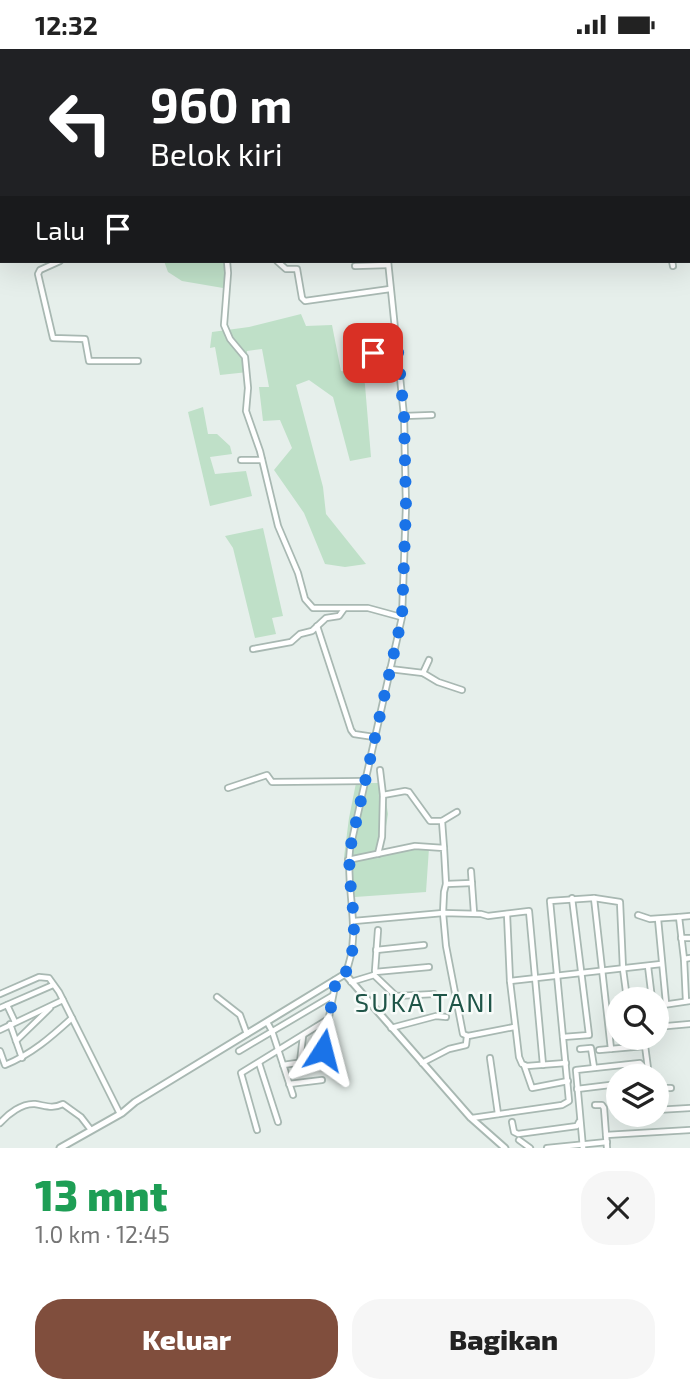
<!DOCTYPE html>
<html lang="id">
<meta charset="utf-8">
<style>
:root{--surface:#fff;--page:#f6f6f6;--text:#222;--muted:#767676;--accent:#804e3d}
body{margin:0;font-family:"Exo 2",sans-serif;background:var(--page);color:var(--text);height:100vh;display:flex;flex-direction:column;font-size:26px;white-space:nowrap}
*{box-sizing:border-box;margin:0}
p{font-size:23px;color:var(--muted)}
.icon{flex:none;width:38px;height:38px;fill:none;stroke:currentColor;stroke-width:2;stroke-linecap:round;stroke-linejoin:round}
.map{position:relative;height:1099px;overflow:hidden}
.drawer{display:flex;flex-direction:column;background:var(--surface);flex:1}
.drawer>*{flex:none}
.hud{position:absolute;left:0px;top:0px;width:691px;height:214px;box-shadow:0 7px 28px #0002;background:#202124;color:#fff;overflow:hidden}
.tools{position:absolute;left:606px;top:938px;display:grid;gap:14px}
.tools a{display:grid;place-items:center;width:63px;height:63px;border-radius:50%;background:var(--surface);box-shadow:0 7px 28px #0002;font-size:35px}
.pin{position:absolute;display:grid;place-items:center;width:60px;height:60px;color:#fff;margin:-30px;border-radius:14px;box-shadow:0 4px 10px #0006}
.me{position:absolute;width:77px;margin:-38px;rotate:9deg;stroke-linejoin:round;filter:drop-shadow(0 0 5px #0008)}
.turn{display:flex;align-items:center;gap:24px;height:147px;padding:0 35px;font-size:32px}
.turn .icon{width:91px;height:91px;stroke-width:2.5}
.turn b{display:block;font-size:49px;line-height:60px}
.then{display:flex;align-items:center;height:66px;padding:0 35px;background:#0003;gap:14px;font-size:26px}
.round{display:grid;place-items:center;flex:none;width:74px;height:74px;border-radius:28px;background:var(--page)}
.overview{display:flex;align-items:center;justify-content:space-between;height:119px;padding:0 35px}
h1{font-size:42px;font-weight:800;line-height:52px;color:#1e9e55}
.action{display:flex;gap:14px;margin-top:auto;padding:14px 35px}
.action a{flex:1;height:80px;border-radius:28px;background:var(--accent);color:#fff;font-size:28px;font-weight:800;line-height:80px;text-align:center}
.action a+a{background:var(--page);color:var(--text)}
.status{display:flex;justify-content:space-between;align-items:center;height:49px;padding:0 35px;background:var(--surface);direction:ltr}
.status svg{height:19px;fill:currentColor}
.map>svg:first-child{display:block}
</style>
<div class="status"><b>12:32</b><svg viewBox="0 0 49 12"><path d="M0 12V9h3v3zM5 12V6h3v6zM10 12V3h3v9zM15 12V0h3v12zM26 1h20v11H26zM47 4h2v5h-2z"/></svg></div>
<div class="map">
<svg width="690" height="1099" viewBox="0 0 690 1099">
<rect width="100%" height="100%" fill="#e6efeb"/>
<!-- green -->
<g fill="#bfe0c8">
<path d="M164,212H228L229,240L182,232L168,223Z"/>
<path d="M301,265L306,277L332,276L341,322L364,324L371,408L350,412L333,348L309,331L296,336L323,438L326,465L366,515L345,518L325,515L304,464L274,421L292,399L280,371L263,372L259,338H269L262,300L247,302L248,323L220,326L215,298L210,299L212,283L249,278Z"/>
<path d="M203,358L208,385H217L230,397L232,405L210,408L215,425L246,422L252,447L210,457L188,363Z"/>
<path d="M263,479L283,567L272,569L276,585L255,589L233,499L225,487Z"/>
<path d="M356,734H383L388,765L382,802L408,798L429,799L426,843L355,848L344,808L349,769Z"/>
</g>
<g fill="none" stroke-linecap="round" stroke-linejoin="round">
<!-- minor casing -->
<g stroke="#a8b8b2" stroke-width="8">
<g id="minor">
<path d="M204,0V2"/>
<path d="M372,0V2"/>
<path d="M637,0V2"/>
<path d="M186,2V0"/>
<path d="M0,78H2"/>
<path d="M0,125H2"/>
<path d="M690,129V128"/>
<path d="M690,189V193"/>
<path d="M60,212L40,221L38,225L53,289L85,290L89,312H138"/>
<path d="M227,212L228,224L224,276L230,290L245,308L248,339L246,362L260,402L278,477L298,524L305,550L313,559H368L401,568"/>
<path d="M277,212L286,220H297L302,249L305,252L390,240"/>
<path d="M672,212L673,217"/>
<path d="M355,217L388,216"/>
<path d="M395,282L368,286L373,305L398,302"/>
<path d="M404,367L432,366"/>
<path d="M241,411H262"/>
<path d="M317,577L351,681L354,685L374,688"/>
<path d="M253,600L291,593L300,585L312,582L326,569L339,567L344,560"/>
<path d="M390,620L423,624L438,633L462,641"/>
<path d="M423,624L429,611"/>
<path d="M380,721L383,746"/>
<path d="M228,739L267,726L272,733L365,732"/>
<path d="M444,799L442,772L457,763"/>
<path d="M378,805L382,788L383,746L405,742L409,743L430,772H442"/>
<path d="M348,811L415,797L444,799L446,835L444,843L443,864L446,897L463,985L468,987L514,978"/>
<path d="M471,822L474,864"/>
<path d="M446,835L472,834"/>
<path d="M594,849L611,1000"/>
<path d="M507,865L510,932L519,1008L522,1015L527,1017L566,1014"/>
<path d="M638,866L650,870L679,868L684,910L690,909"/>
<path d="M679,868L690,867"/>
<path d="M658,870L666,954"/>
<path d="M354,872L443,864L481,865L488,867L529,862L543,1016"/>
<path d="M681,889H690"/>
<path d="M376,901L424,896"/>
<path d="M684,910L686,952"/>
<path d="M648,917L652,950"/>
<path d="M375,922L378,881"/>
<path d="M375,923L429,918"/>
<path d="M345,925C363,885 345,842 350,800L402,568L406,457L404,367L388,212"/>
<path d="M510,932L661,915"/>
<path d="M351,933L374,926L396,947L434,945"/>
<path d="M0,945L39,928L49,929L59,943L120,1065"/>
<path d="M217,948L240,966L247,985"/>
<path d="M7,956L15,973"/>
<path d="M656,957L690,952"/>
<path d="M0,959L53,936"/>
<path d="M267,973L272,982L293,1046"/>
<path d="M10,975L22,1009"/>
<path d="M656,978L690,975"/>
<path d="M391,979L436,967L446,968"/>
<path d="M0,981L63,951"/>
<path d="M563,988L589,986L572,849"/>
<path d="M644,989L649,1027"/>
<path d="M16,992L50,959"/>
<path d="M580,1000L591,999L594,1018"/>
<path d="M599,1001L645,997"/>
<path d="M0,1002L5,1016C32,1005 51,988 72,969"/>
<path d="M239,1002L332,947"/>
<path d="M490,1009L498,1065"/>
<path d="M300,1013L303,987"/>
<path d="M259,1014L278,1073"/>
<path d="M422,1014L449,1000L466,996L467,987"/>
<path d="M283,1016L317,1011L321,1009L335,937V931"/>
<path d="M524,1016L532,1039L568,1032"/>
<path d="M289,1035L322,1031"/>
<path d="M656,1039H671"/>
<path d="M577,1040L618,1035"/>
<path d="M595,1056H602L604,1059L607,1099"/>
<path d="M656,1061L690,1059"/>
<path d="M472,1069L562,1056L569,1052L550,852L594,849L620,853L623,920L627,950"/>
<path d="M512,1073L514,1083L518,1085L577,1077L579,1073"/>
<path d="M0,1074C8,1065 22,1054 35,1055C47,1057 52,1060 63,1055L81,1068L91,1081"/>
<path d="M257,1081L241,1024L327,971"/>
<path d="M606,1086L690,1081"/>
<path d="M519,1091L530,1099"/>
<path d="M547,1099L607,1093"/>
<path d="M583,1099L576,1021L640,1014L643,1017L644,1027"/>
</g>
</g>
<!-- tertiary casing -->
<g stroke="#a8b8b2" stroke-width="9">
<path id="tertiary" d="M60,1099L122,1064L135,1053L345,925L471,1069L505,1099"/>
</g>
<!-- minor -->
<use href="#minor" stroke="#fff" stroke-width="4.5"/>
<!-- tertiary -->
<use href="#tertiary" stroke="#fff" stroke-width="5"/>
</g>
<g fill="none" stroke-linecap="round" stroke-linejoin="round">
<!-- route -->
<path stroke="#1a73e8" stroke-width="12" stroke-dasharray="0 21.6" d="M323,1001L335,937L334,931L345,925C364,885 346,842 350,800L402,568L406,457L404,367L398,302L373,304"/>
</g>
<g text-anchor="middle" stroke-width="5" stroke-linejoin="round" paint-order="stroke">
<!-- quarter labels -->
<g font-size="26" letter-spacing="2" fill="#1f5548" stroke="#f7fbf9">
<text x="425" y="963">SUKA TANI</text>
</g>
</g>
</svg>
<div class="tools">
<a><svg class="icon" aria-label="search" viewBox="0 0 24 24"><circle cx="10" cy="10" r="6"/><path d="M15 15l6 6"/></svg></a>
<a><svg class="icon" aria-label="layers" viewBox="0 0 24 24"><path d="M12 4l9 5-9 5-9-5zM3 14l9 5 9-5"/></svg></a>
</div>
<div class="pin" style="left:373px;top:304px;background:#d93025"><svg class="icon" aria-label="arrive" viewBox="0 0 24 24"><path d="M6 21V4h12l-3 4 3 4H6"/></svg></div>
<svg class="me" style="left:323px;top:1001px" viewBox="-20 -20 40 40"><path d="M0-17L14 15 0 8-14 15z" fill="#1a73e8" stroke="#fff" stroke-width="4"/></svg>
<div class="hud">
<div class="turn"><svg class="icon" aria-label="left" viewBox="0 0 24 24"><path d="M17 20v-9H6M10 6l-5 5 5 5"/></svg><div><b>960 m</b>Belok kiri</div></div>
<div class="then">Lalu<svg class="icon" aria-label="arrive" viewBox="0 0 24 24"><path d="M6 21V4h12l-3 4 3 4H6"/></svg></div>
</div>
</div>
<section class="drawer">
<div class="overview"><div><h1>13 mnt</h1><p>1.0 km · 12:45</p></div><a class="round"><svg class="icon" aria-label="close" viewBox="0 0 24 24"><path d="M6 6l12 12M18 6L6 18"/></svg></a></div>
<div class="action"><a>Keluar</a><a>Bagikan</a></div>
</section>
